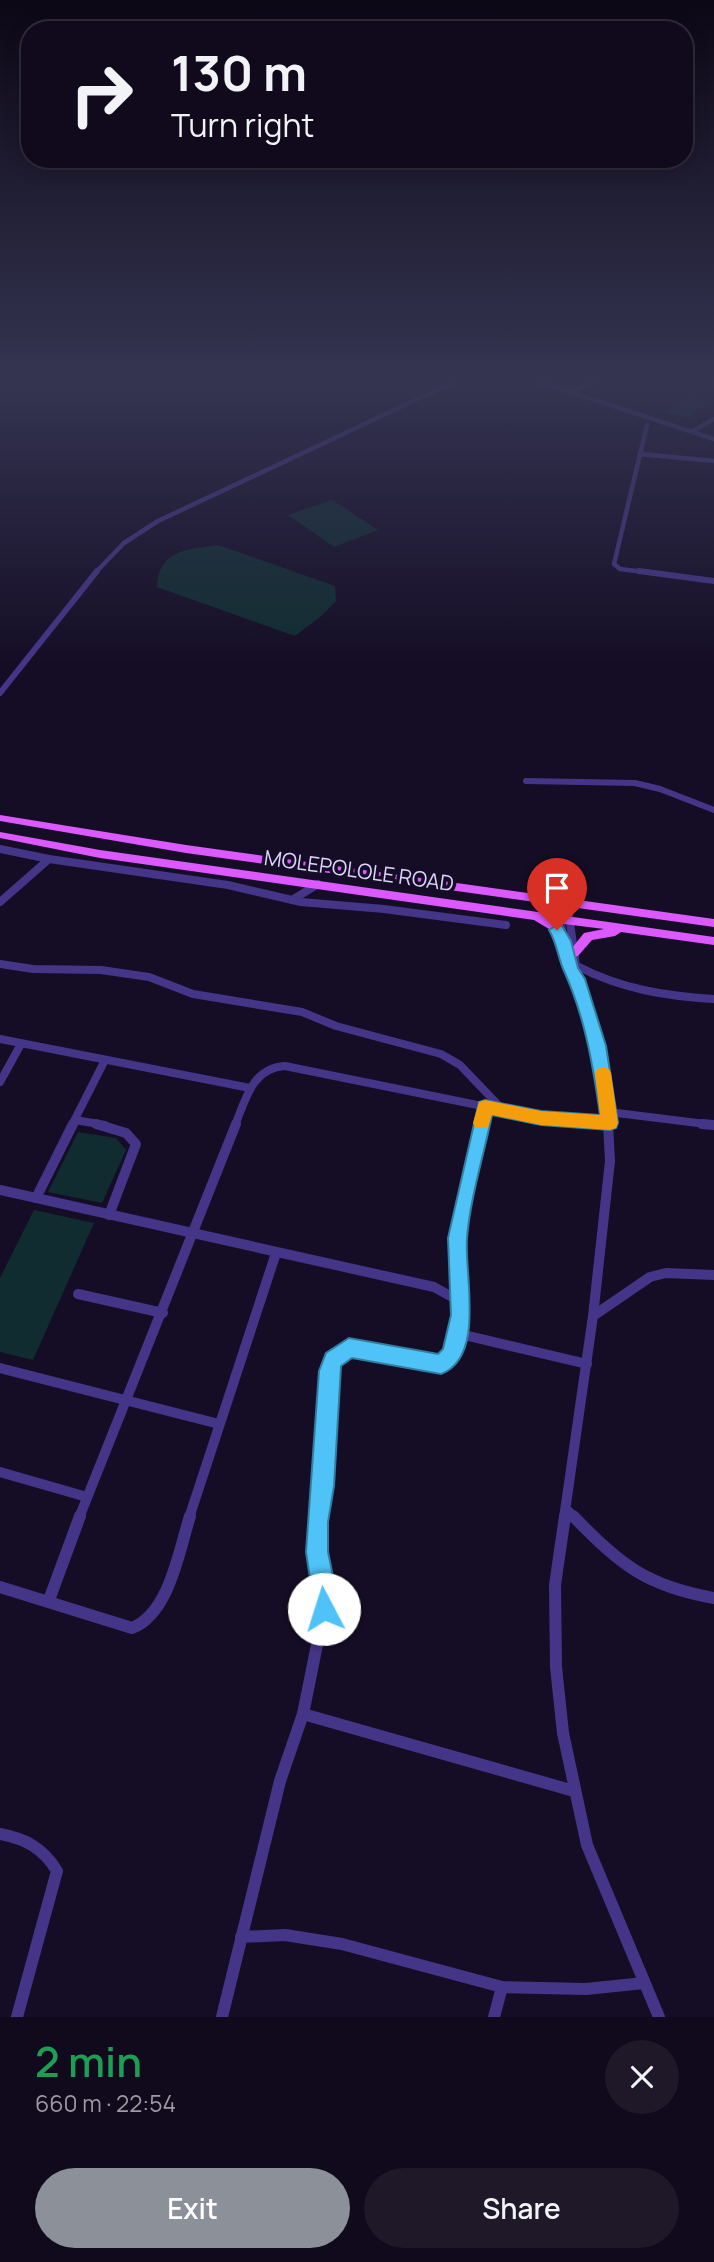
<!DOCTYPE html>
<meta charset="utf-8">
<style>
:root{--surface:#100a1c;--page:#1e1829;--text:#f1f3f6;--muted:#9c9aa3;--line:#302b3b;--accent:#8c9099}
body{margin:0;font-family:Manrope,sans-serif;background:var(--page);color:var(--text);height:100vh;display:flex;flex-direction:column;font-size:26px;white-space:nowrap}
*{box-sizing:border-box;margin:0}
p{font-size:23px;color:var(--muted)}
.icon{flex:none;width:38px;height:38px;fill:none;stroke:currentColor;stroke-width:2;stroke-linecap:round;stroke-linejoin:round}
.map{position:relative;height:2017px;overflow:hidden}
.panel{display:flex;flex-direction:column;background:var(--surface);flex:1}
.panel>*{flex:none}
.banner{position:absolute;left:21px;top:21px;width:672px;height:147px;border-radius:28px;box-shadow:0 4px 18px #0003,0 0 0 2px var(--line);background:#100a1c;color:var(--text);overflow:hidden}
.pin{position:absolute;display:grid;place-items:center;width:60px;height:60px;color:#fff;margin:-72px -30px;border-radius:50% 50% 50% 0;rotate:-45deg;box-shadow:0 0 7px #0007}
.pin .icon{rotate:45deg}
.me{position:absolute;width:77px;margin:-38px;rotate:355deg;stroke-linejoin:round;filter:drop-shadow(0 0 5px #0008)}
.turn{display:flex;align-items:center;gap:24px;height:147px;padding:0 35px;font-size:32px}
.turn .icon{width:91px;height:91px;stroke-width:2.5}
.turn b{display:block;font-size:49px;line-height:60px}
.round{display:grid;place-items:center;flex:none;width:74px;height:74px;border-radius:37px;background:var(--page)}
.headline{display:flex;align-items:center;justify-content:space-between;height:119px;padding:0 35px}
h1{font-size:42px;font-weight:600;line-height:52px;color:#1e9e55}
.button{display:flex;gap:14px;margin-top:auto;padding:14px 35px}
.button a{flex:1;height:80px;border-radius:42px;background:var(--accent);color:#fff;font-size:28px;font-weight:600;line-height:80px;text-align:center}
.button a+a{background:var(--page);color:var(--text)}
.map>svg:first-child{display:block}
</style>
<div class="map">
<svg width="714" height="2017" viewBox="0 0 714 2017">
<rect width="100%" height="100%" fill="#150d26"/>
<!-- green -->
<g fill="#102c30">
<path d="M690,397L710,403L686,418L666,412Z"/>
<path d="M332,500L378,530L334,547L288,515Z"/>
<path d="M218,545L335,586L336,601L320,617L295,636L157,587C158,550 188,549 218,545Z"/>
<path d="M78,1132L116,1138L126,1150L102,1203L48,1192Z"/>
<path d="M34,1210L94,1223L33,1360L0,1352V1278Z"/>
</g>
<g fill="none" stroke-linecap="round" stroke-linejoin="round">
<!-- minor-far4 -->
<g stroke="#453588" stroke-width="4.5">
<path d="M537,381L714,439"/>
<path d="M571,392L593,381"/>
<path d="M647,425L614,564L620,569L653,573"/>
<path d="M692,432L714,419"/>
<path d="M640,454L714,461"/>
<path d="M95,573L124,543L158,521L456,381"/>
</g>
<!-- minor-far3 -->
<g stroke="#453588" stroke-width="6">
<path d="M639,571L714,581"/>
<path d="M0,693L97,571"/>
<path d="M526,781L635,783L660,789L714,810"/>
</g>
<!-- minor-far2 -->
<g stroke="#453588" stroke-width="8">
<path d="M0,849L49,859L228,885L301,902L384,909L506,925"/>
<path d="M292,900L318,884"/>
<path d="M558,901L565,952L578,979"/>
<path d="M0,902L49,859"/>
<path d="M567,902L578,979L598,1046L607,1094L608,1125"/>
<path d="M0,964L33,969L101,970L149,977L193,994L302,1012L336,1026L441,1054L460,1065L504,1111"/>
<path d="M577,966C621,989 665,996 714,999"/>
<path d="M0,1039L250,1088"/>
<path d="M0,1082L21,1044"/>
<path d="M609,1112L714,1125"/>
<path d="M75,1120L105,1125"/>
<path d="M72,1125L105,1060"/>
<path d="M235,1125C246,1099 252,1068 285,1066L541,1118L610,1123"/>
<path d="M481,1125L485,1107"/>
</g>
<!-- minor-far1 -->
<g stroke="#453588" stroke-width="10">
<path d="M96,1124L126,1133L136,1144L109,1215"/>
<path d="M702,1124L714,1125"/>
<path d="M0,1190L434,1287L461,1302L455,1345L441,1364L349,1348L333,1360L330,1371L323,1486L318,1518"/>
<path d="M36,1198L73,1124"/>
<path d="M78,1294L163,1313"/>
<path d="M461,1302L457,1238L481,1124"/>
<path d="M593,1316L650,1277L666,1273L714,1275"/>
<path d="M456,1333L587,1364"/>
<path d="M0,1368L219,1424"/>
<path d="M0,1472L87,1497"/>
<path d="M566,1509L575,1518"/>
<path d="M79,1518L236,1124"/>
<path d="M189,1518L276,1253"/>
<path d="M564,1518L593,1316L610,1161L608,1124"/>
</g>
<!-- minor -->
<g stroke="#453588" stroke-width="12">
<path d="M565,1516L555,1585L556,1667L563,1733L587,1845L659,2017"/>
<path d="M573,1516C621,1565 646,1586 714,1598"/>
<path d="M0,1587L132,1628C169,1614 179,1551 190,1516"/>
<path d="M49,1600L80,1516"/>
<path d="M303,1714L574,1791"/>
<path d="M0,1834C26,1839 43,1848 57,1871L17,2017"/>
<path d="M241,1937L285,1935L342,1944L502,1987L586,1989L644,1983"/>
<path d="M222,2017L280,1781L303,1714L324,1610V1586L317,1552L318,1516"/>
<path d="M494,2017L502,1987"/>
</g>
<!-- primary -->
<g fill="#db59ff" fill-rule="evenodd">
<path d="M0,815L186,845L714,919V927L186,853L0,821Z"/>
<path d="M0,832L100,850L714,937V945L621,932L615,936L592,940L578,956L574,957L568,953L584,933L604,929L556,923L570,941L564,945L560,944L549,929L534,920L100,858L0,838Z"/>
</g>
</g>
<!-- sky -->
<linearGradient id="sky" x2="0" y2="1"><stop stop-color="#0c0715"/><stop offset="0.57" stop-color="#353552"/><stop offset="1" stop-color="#353552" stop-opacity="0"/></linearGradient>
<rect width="714" height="664" fill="url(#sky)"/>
<!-- route -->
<path fill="#4fc3f7" stroke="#337fa1" stroke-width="2" d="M557,925L562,926L571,941L578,968L585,979L606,1046L618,1123L616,1128L610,1130L541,1125L492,1115C484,1154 470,1199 467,1238C464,1274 486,1357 441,1374L352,1358L341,1366L334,1486L328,1522V1552L335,1586L336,1609L333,1618L324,1621L316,1618L306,1552L319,1371L326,1353L349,1338L438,1354L443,1349L451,1315L448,1238L479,1102L485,1100L541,1111L600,1115C593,1065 585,1017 564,971C558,958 557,943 549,930Z"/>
<!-- slow -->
<path fill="#f59e0b" d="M603,1067L609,1069L611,1073L618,1123L616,1128L610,1130L541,1125L492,1115L488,1128H475L473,1123L479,1102L485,1100L541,1111L600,1115L595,1073L597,1069Z"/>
<g text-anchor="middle" stroke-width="7" stroke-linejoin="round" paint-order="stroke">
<!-- street labels -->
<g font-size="21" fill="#ded2ff" stroke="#150d26">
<text transform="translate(359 871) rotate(8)" y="7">MOLEPOLOLE ROAD</text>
</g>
</g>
</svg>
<div class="pin" style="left:557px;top:930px;background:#d93025"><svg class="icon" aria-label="arrive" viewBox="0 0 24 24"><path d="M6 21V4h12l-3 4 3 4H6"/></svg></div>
<svg class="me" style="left:324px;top:1609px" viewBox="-20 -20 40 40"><circle r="19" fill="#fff"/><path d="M0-13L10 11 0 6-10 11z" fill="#4fc3f7"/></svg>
<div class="banner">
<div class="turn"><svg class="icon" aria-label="right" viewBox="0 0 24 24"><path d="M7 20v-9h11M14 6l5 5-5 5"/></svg><div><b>130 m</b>Turn right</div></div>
</div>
</div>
<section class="panel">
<div class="headline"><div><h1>2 min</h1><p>660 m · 22:54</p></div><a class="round"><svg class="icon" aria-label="close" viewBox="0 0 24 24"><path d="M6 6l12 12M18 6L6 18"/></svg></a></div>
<div class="button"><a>Exit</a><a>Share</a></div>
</section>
